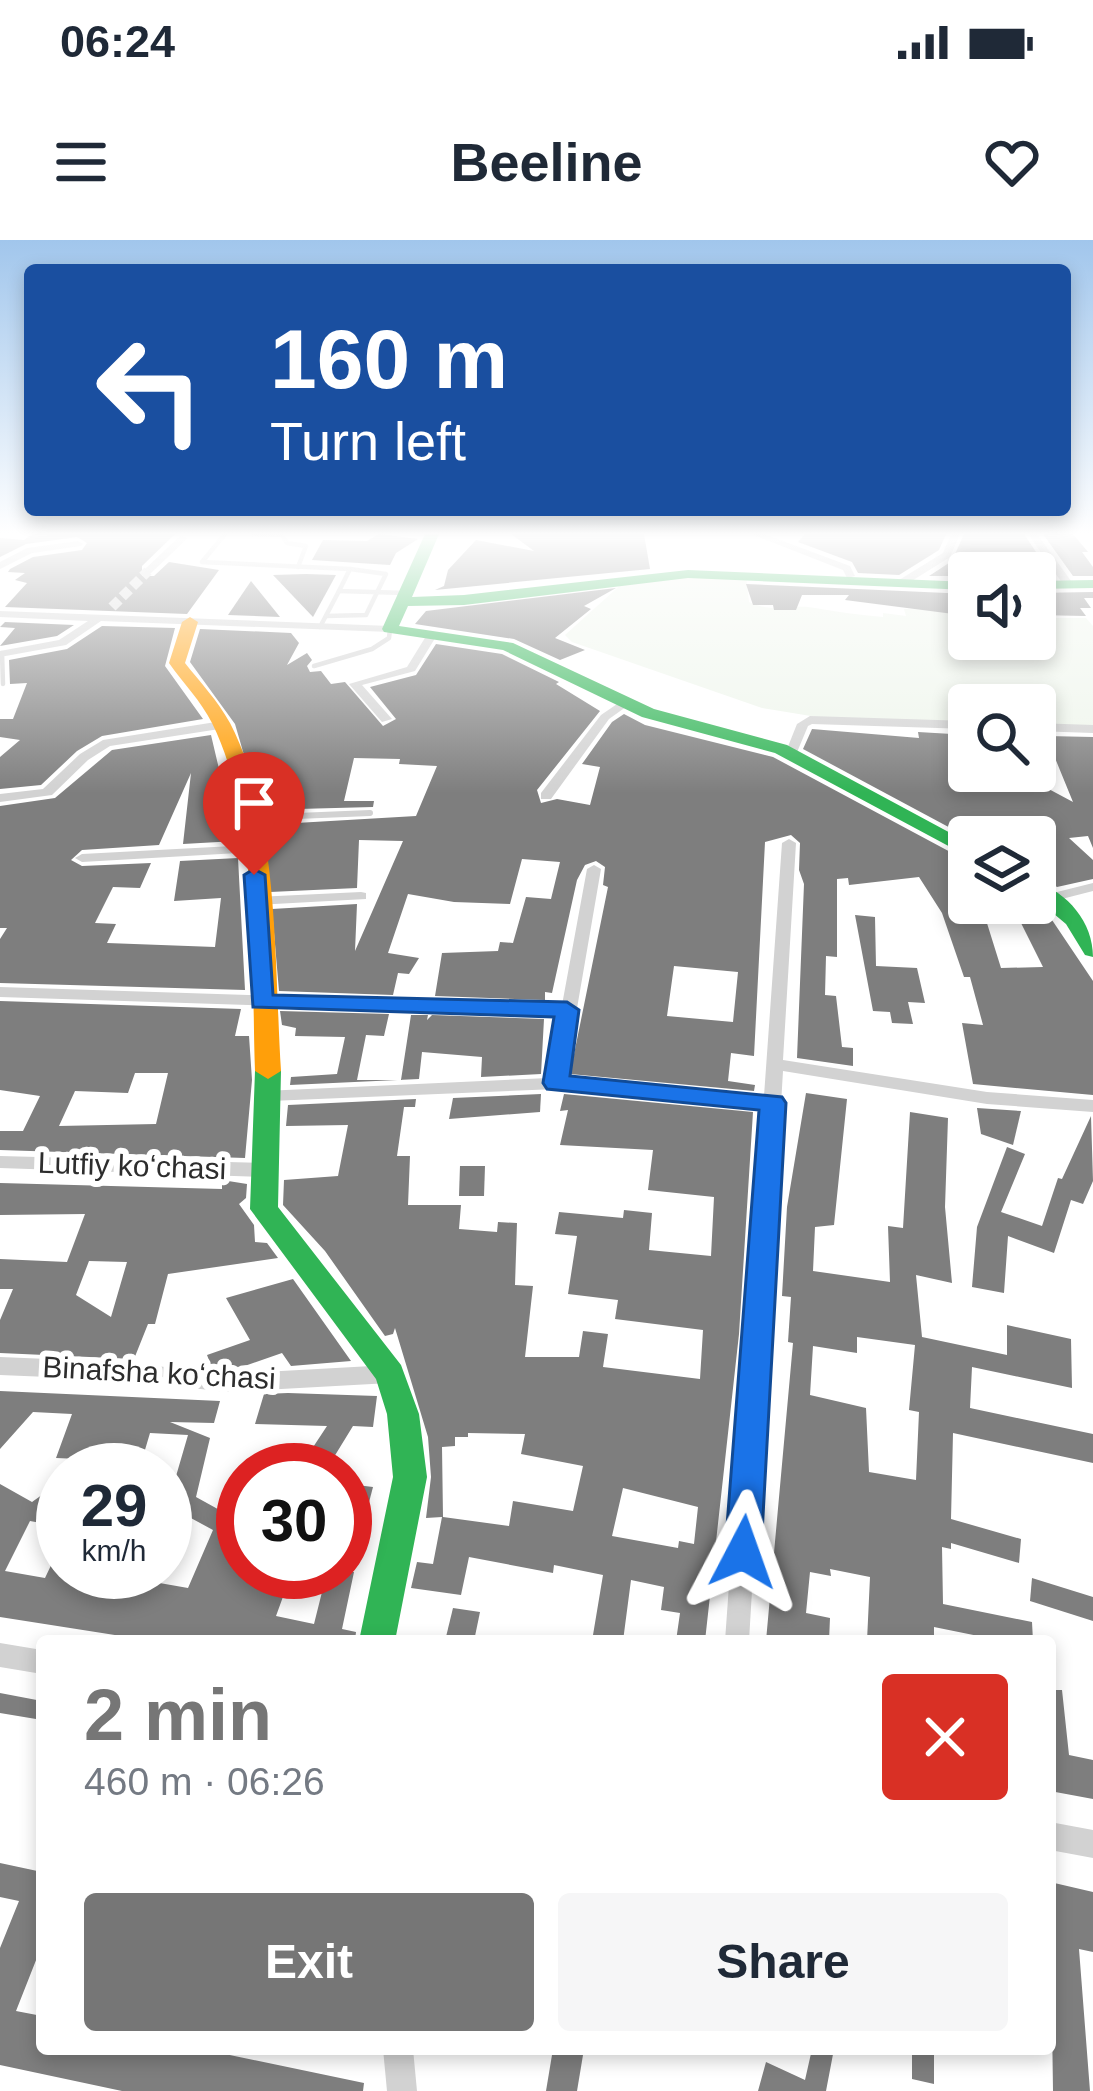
<!DOCTYPE html>
<meta charset="utf-8">
<style>
:root{--surface:#fff;--page:#f6f6f7;--text:#1f2937;--muted:#747a83;--accent:#767676}
body{margin:0;font-family:Helvetica,sans-serif;background:var(--page);color:var(--text);height:100vh;display:flex;flex-direction:column;font-size:45px;white-space:nowrap}
*{box-sizing:border-box;margin:0}
p{font-size:39px;color:var(--muted)}
.icon{flex:none;width:66px;height:66px;fill:none;stroke:currentColor;stroke-width:2;stroke-linecap:round;stroke-linejoin:round}
.map{position:relative;flex:1;overflow:hidden}
.panel{position:absolute;left:36px;top:1395px;width:1020px;height:420px;display:flex;flex-direction:column;background:var(--surface);border-radius:12px;box-shadow:0 6px 18px #0003}
.panel>*{flex:none}
.banner{position:absolute;left:24px;top:24px;width:1047px;height:252px;border-radius:12px;box-shadow:0 6px 18px #0003;background:#1a4fa0;color:#fff;overflow:hidden}
.tools{position:absolute;left:948px;top:312px;display:grid;gap:24px}
.tools a{display:grid;place-items:center;width:108px;height:108px;border-radius:12px;background:var(--surface);box-shadow:0 6px 18px #0003;font-size:60px}
.speed{position:absolute;left:36px;top:1203px;display:flex;gap:24px;font-size:60px;font-weight:700;text-align:center}
.speed>*{display:grid;place-content:center;width:156px;height:156px;border-radius:50%;background:var(--surface);box-shadow:0 6px 18px #0003;line-height:1}
.speed small{font-size:30px;font-weight:400}
.speed .limit{border:18px solid #d22;background:#fff;color:#111}
.pin{position:absolute;display:grid;place-items:center;width:102px;height:102px;color:#fff;margin:-123px -51px;border-radius:50% 50% 50% 0;rotate:-45deg;box-shadow:0 0 12px #0007}
.pin .icon{rotate:45deg}
.me{position:absolute;width:132px;margin:-66px;rotate:4deg;stroke-linejoin:round;filter:drop-shadow(0 0 9px #0008)}
.turn{display:flex;align-items:center;gap:42px;height:252px;padding:0 48px;font-size:54px}
.turn .icon{width:156px;height:156px;stroke-width:2.5}
.turn b{display:block;font-size:84px;line-height:102px}
.round{display:grid;place-items:center;flex:none;width:126px;height:126px;border-radius:12px;background:var(--page)}
.summary{display:flex;align-items:center;justify-content:space-between;height:204px;padding:0 48px}
h1{font-size:72px;font-weight:700;line-height:90px;color:var(--accent)}
.action{display:flex;gap:24px;margin-top:auto;padding:24px 48px}
.action a{flex:1;height:138px;border-radius:12px;background:var(--accent);color:#fff;font-size:48px;font-weight:700;line-height:138px;text-align:center}
.action a+a{background:var(--page);color:var(--text)}
.status{display:flex;justify-content:space-between;align-items:center;height:84px;padding:0 60px;background:var(--surface);direction:ltr}
.status svg{height:33px;fill:currentColor}
header{display:flex;justify-content:space-between;align-items:center;height:156px;padding:0 48px;background:var(--surface);font-size:54px;font-weight:700}
.map>svg:first-child{display:block}
</style>
<div class="status"><b>06:24</b><svg viewBox="0 0 49 12"><path d="M0 12V9h3v3zM5 12V6h3v6zM10 12V3h3v9zM15 12V0h3v12zM26 1h20v11H26zM47 4h2v5h-2z"/></svg></div>
<header><svg class="icon" aria-label="menu" viewBox="0 0 24 24"><path d="M4 6h16M4 12h16M4 18h16"/></svg>Beeline<svg class="icon" aria-label="heart" viewBox="0 0 24 24"><path d="M12 20l-8-8c-3-5 5-10 8-4 3-6 11-1 8 4z"/></svg></header>
<div class="map">
<svg width="1093" height="1851" viewBox="0 0 1093 1851">
<rect width="100%" height="100%" fill="#fff"/>
<!-- green -->
<path fill="#eef5eb" d="M746,336L749,362C778,375 789,363 815,368C837,372 859,375 883,377V373L906,376L904,369L944,370L953,376L969,377V399H1035V378H1086L1093,386V490L1035,487V465H969V483L817,477L762,468L572,402L565,395L626,340Z"/>
<!-- building -->
<g fill="#7e7e7e" fill-rule="evenodd">
<path d="M32,294H175L142,326V336H154L169,322L219,330L187,374L5,367L27,343L15,340L25,333L8,332L10,329L33,317L82,310L87,303L77,297L26,304L0,317V298L24,300Z"/>
<path d="M379,294L418,299L396,313L390,325L312,320L323,300L367,301Z"/>
<path d="M511,294H644L650,329L435,350L444,346L448,330L476,300L534,311Z"/>
<path d="M805,294H946L939,310L899,335L858,333L852,322L798,302Z"/>
<path d="M964,294H1024L1052,336H929L952,321Z"/>
<path d="M1043,294H1073L1088,312H1082L1093,327V336H1073Z"/>
<path d="M306,334L336,335L313,377L273,335Z"/>
<path d="M251,341L280,377L228,375Z"/>
<path d="M746,344L969,354V376L845,360L849,355H802L796,370H774L773,365H753Z"/>
<path d="M616,348L584,366L591,369L555,398L585,410L560,420L514,399L415,384L426,371Z"/>
<path d="M1093,352V358H1084L1091,368H1080L1086,376L1035,375V353Z"/>
<path d="M5,382L74,385L57,396L0,406L15,388L0,387Z"/>
<path d="M102,386L175,388L165,426L203,479L102,496L77,511L41,545L0,549V517L20,500L0,497V479H13L27,443L10,444L9,420L67,409Z"/>
<path d="M200,389L291,393L299,403L287,425L307,413L312,420L307,426L310,432L321,431L331,444L345,442L383,486L396,479L370,447L416,435L436,404L502,414L559,442L556,444L600,471L537,550L541,563L557,559L590,565L600,527L582,524L612,482L624,474L645,485L773,517L969,622V663H1034L1050,677L1093,741V855L973,844L962,783L983,785L970,737H964L942,673L919,637L849,645L848,638L837,639V717L826,716L825,755L836,756L842,807L853,808V826L797,818L804,644L799,630L800,603L791,595L765,602L754,816L731,813L728,841L755,845L754,851L570,834L608,647L603,645L605,627L596,621L585,625L577,640L552,753L545,752V760L435,756L442,713L498,711L500,702L513,703L526,657L551,659L560,622L522,619L510,664L454,662L408,654L388,713L419,718L409,734L398,733L393,755L279,751L272,669L357,664L355,711L403,601L359,600L357,648L270,652L262,585L416,576L437,526L399,524L400,519L354,518L344,561H374L373,567L260,570L235,484L190,422ZM986,680L1020,681L1043,727L1001,728ZM674,726L738,732L733,782L667,776Z"/>
<path d="M812,489L919,498L918,492L969,495V531H1015L1073,562L1046,496L1093,497V608L1088,596L1069,598L1093,620V639L1057,647L1035,630V597H992L969,584L956,591L803,509Z"/>
<path d="M211,495L236,601L183,604L191,533L159,605L82,610L71,620L82,626L151,623L140,648L113,647L95,683L116,684L107,703L215,707L221,658L174,661L180,621L238,618L245,750L0,743V699L7,688H0V566L55,558L112,510Z"/>
<path d="M855,675L875,677L876,726L917,728L925,763L908,762L913,784L892,783L890,772L873,771Z"/>
<path d="M0,761L241,769L235,796H249L252,840L245,918L0,910V891H23L40,856L0,850ZM135,833H168L156,884L59,886L75,851L128,853Z"/>
<path d="M280,771L389,774L384,796L366,795L357,840H401L411,775H428L427,780L432,775L544,779L541,834L481,837L482,817L422,812L419,839L290,845L291,837L337,834L345,797L295,796L296,788L282,785Z"/>
<path d="M806,853L847,859L834,985L815,987L813,1031L890,1042L888,986L903,988L910,872L948,878L945,967L952,1043L916,1035L922,1097L1007,1115V1085L1071,1099L1072,1148L972,1127L970,1168L1093,1194V1223L953,1193L951,1279L1021,1299L1019,1323L951,1303V1309L942,1307L943,1364L1032,1382L1033,1401H1003L934,1387V1401H867L870,1337L830,1329L831,1336L810,1332L806,1373L830,1378L829,1401H766L793,1103L788,1102L791,1057L782,1056L787,967ZM857,1097L915,1105L909,1170L919,1172L916,1240L869,1232L866,1168L810,1155L813,1106L857,1113Z"/>
<path d="M541,854L540,872L449,879L453,858Z"/>
<path d="M564,854L753,872L739,1094L705,1401H676L680,1373L661,1370L664,1347L631,1340L623,1401H592L603,1335L554,1325L553,1333L469,1317L461,1355L411,1348L417,1322L433,1324L442,1277L426,1278L431,1237L428,1197L395,1088L393,1094L385,1096L325,1011L283,965L284,940L338,936L348,885L286,886L288,865L416,859L415,867H404L397,916H410L408,965H461L459,989L497,992L498,982L517,983L515,1045L533,1046L525,1117H579L583,1091L608,1094L603,1127L700,1139L703,1090L615,1079L618,1060L568,1054L577,996L555,994L559,972L623,978L624,970L652,973L649,1010L711,1016L714,957L648,950L653,910L560,905L568,870L560,871ZM468,1193L525,1194L521,1214L583,1226L573,1271L513,1261L509,1286L443,1277L442,1207L455,1206V1197H468ZM623,1248L698,1267L694,1304L679,1301L678,1308L612,1296Z"/>
<path d="M977,868L1021,871L1013,905L981,894Z"/>
<path d="M1091,876L1093,941L1083,964L1071,960L1054,1013L1008,996L1004,1053L972,1047L977,987L1007,907L1025,914L1001,972L1042,986L1058,938L1062,939Z"/>
<path d="M460,926H485L484,956H459Z"/>
<path d="M222,940L247,944L246,958L239,964L254,985L255,1002L267,1003L278,1018L168,1034L155,1084H148L134,1119L0,1113V1080L13,1049H0V1019L67,1022L85,974L0,975V943L222,949ZM89,1021L127,1022L111,1077L76,1055Z"/>
<path d="M293,1039L351,1121L291,1126L282,1113L236,1129L212,1128L207,1115L250,1100L226,1058Z"/>
<path d="M0,1151L220,1161L214,1183L170,1182L210,1198L196,1257L243,1283V1332H292L276,1376L314,1384L327,1332H354L342,1389L356,1392L355,1401H153L0,1377V1244L32,1262L46,1252L63,1256V1287L30,1281L5,1331L45,1338L63,1300V1332H134L131,1338L188,1348L213,1290L165,1264V1243H174L188,1195L150,1193L139,1230H75L79,1219L56,1218L72,1174L33,1172L0,1209Z"/>
<path d="M288,1153L377,1156L373,1187L353,1186L326,1230H298L327,1186L255,1184L264,1154Z"/>
<path d="M348,1244L373,1247L351,1331L345,1330Z"/>
<path d="M1032,1338L1093,1357V1381L1030,1361Z"/>
<path d="M453,1368L480,1372L474,1401H445Z"/>
<path d="M1050,1450H1062L1069,1515L1093,1520V1559L1050,1551Z"/>
<path d="M0,1453L42,1461V1480L0,1473Z"/>
<path d="M0,1623L42,1632V1705L16,1771L42,1776V1809H226L225,1814L364,1843L363,1851H122L0,1825V1708L19,1661L0,1657Z"/>
<path d="M1050,1642L1093,1652V1712L1079,1709L1090,1851H1053Z"/>
<path d="M553,1809H584L577,1851H546Z"/>
<path d="M812,1809H834L826,1851H758L766,1822L805,1840Z"/>
<path d="M912,1809H934V1844L912,1839Z"/>
</g>
<g fill="none" stroke-linecap="round" stroke-linejoin="round">
<!-- street-tunnel -->
<path stroke="#d5d5d5" stroke-width="10" stroke-dasharray="10 4.5" stroke-linecap="butt" d="M112,367L148,331"/>
<!-- lane-far1 -->
<g stroke="#d2d2d2" stroke-width="4.5">
<path d="M225,294L202,322L350,329L339,351L406,353"/>
<path d="M253,294L282,295L287,303L306,306L298,327"/>
<path d="M326,376L366,375L386,334L350,329"/>
<path d="M320,387L339,351"/>
<path d="M2,413L3,444"/>
<path d="M314,426L372,409L389,398L390,389"/>
</g>
<!-- lane -->
<path stroke="#d2d2d2" stroke-width="6" d="M249,578L370,573"/>
<!-- street -->
<g fill="#d2d2d2" fill-rule="evenodd">
<path d="M751,294H764L850,326L855,336L847,338L843,330Z"/>
<path d="M951,294H960L950,317L907,344H899V340L943,313Z"/>
<path d="M1028,294H1037L1074,345L1073,347H1065Z"/>
<path d="M180,296L188,298L151,333H145V329Z"/>
<path d="M78,301L83,304L81,306L32,313L0,329V322L27,308Z"/>
<path d="M0,371L390,386L395,389L390,392L101,381L66,405L0,417V411L59,400L88,381L0,377Z"/>
<path d="M428,393L437,395L415,431L362,445L392,479L382,482L349,444L407,427Z"/>
<path d="M620,462L630,464L609,479L551,559H541V553L601,475Z"/>
<path d="M810,476L969,481V489L812,484L808,486L795,517H787L785,514L797,484Z"/>
<path d="M222,481L226,482V488L110,506L88,520L52,555L0,562V554L43,549L80,514L103,500Z"/>
<path d="M1035,483L1093,485V493L1035,491Z"/>
<path d="M789,599L796,603L783,820L987,852L1093,860V872L987,864L783,831L749,1401H725L763,868L556,849L270,861L264,859L261,855L264,851L549,838L560,775L0,757V747L562,765L587,629L594,625L601,629L565,838L764,856L782,603Z"/>
<path d="M252,605L259,609L257,612L82,622L75,618L82,614Z"/>
<path d="M1093,643V651L1050,662L1043,658L1045,655Z"/>
<path d="M361,652L366,653V659L256,665L249,661L256,657Z"/>
<path d="M0,916L263,923L272,930L263,937L0,928Z"/>
<path d="M0,1117L121,1122L227,1134L390,1125L397,1128L400,1134L397,1140L390,1143L227,1152L121,1140L0,1135Z"/>
<path d="M0,1403L42,1410V1434L0,1427Z"/>
<path d="M1050,1582L1093,1590V1618L1050,1610Z"/>
<path d="M383,1809H413L417,1851H387Z"/>
</g>
<!-- fast -->
<g fill="#30b455" fill-rule="evenodd">
<path d="M425,294H439L412,357L464,355L688,330L969,342V350L688,338L464,365L408,366L399,386L513,403L654,469L787,505L969,603V617L775,513L642,477L503,410L384,392L382,389Z"/>
<path d="M1093,340V348L1035,349V341Z"/>
<path d="M1035,641C1068,653 1093,682 1093,717L1085,715L1066,684L1035,658Z"/>
<path d="M268,823L281,831L278,967L401,1125L419,1174L427,1237L395,1401H359L393,1237L387,1174L376,1139L250,969L255,831Z"/>
</g>
<!-- slow -->
<path fill="#ff9f0a" fill-rule="evenodd" d="M190,377L198,382L185,423C200,442 218,461 230,483C280,579 274,724 281,831L268,839L255,831C251,725 260,580 212,483C201,461 183,443 169,423L182,382Z"/>
</g>
<!-- sky -->
<linearGradient id="sky" x2="0" y2="1"><stop stop-color="#a1c6ec"/><stop offset="0.53" stop-color="#fff"/><stop offset="1" stop-color="#fff" stop-opacity="0"/></linearGradient>
<rect width="1093" height="553" fill="url(#sky)"/>
<!-- route -->
<path fill="#1a73e8" stroke="#114b97" stroke-width="3" d="M254,629L265,635L273,755L567,762L579,770L570,836L782,857L786,863L761,1312L756,1324L743,1329L731,1324L725,1312L759,870L547,849L543,843L554,777L253,767L244,635Z"/>
<g text-anchor="middle" stroke-width="12" stroke-linejoin="round" paint-order="stroke">
<!-- street labels -->
<g font-size="30" fill="#2d2d2d" stroke="#fff">
<text transform="translate(132 926) rotate(2)" y="10">Lutfiy koʻchasi</text>
<text transform="translate(159 1133) rotate(3)" y="10">Binafsha koʻchasi</text>
</g>
</g>
</svg>
<div class="tools">
<a><svg class="icon" aria-label="sound" viewBox="0 0 24 24"><path d="M4 9h4l5-4v14l-5-4H4zM17 9q2 3 0 6"/></svg></a>
<a><svg class="icon" aria-label="search" viewBox="0 0 24 24"><circle cx="10" cy="10" r="6"/><path d="M15 15l6 6"/></svg></a>
<a><svg class="icon" aria-label="layers" viewBox="0 0 24 24"><path d="M12 4l9 5-9 5-9-5zM3 14l9 5 9-5"/></svg></a>
</div>
<div class="speed"><div>29<small>km/h</small></div><div class="limit">30</div></div>
<div class="pin" style="left:254px;top:635px;background:#d93025"><svg class="icon" aria-label="arrive" viewBox="0 0 24 24"><path d="M6 21V4h12l-3 4 3 4H6"/></svg></div>
<svg class="me" style="left:743px;top:1312px" viewBox="-20 -20 40 40"><path d="M0-17L14 15 0 8-14 15z" fill="#1a73e8" stroke="#fff" stroke-width="4"/></svg>
<div class="banner">
<div class="turn"><svg class="icon" aria-label="left" viewBox="0 0 24 24"><path d="M17 20v-9H6M10 6l-5 5 5 5"/></svg><div><b>160 m</b>Turn left</div></div>
</div>
<section class="panel">
<div class="summary"><div><h1>2 min</h1><p>460 m · 06:26</p></div><a class="round" style="background:#d93025;color:#fff"><svg class="icon" aria-label="close" viewBox="0 0 24 24"><path d="M6 6l12 12M18 6L6 18"/></svg></a></div>
<div class="action"><a>Exit</a><a>Share</a></div>
</section>
</div>
